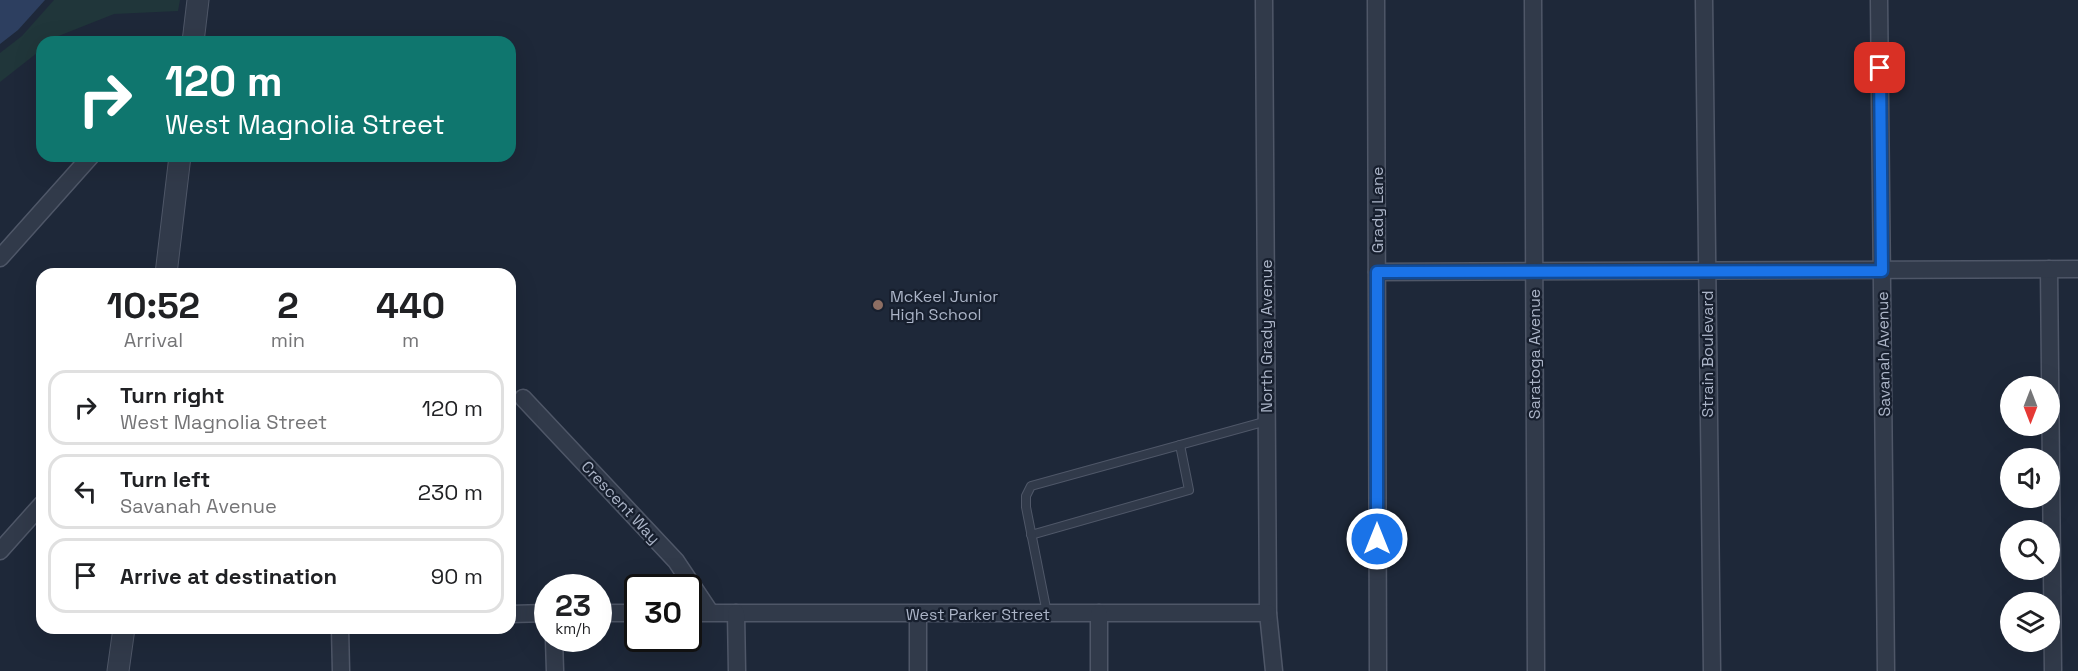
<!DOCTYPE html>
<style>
:root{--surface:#fff;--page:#f2f2f2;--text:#202124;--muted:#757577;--line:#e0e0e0}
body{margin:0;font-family:"Space Grotesk",sans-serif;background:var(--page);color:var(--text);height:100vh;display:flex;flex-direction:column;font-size:22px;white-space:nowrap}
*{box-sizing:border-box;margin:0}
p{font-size:20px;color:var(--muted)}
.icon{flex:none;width:33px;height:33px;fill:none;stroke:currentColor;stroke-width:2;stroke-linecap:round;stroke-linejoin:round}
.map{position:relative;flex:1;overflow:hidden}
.sheet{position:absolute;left:36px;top:268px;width:480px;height:366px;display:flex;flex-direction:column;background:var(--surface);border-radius:18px;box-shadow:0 6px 24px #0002}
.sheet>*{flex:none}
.guide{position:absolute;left:36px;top:36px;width:480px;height:126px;border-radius:18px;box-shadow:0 6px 24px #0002;background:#0f766e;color:#fff;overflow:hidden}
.needle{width:39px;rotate:180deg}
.fabs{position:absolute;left:2000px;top:376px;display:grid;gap:12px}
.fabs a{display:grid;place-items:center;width:60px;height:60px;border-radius:50%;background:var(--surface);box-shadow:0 6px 24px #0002;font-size:30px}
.speed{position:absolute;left:534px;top:574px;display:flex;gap:12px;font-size:30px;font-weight:700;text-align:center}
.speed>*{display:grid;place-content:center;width:78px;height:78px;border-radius:50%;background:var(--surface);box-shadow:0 6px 24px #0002;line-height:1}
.speed small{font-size:15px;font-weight:400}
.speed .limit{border:3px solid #111;border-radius:9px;background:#fff;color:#111}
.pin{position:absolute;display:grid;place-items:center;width:51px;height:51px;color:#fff;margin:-26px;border-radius:12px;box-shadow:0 3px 9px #0006}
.me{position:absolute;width:66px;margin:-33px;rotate:0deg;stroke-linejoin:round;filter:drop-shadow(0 0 4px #0008)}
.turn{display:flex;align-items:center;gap:21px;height:126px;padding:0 30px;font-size:27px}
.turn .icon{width:78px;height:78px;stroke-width:2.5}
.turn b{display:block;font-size:42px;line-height:51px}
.eta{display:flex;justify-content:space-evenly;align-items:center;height:102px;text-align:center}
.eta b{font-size:36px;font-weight:700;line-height:42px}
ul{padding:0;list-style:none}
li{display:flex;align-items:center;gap:18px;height:75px;margin:0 12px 9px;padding:0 18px;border:3px solid var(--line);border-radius:18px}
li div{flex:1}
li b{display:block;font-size:22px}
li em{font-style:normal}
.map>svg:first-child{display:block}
</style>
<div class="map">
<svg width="2078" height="671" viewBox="0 0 2078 671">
<rect width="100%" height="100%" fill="#1e2839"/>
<!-- green -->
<path fill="#20363a" d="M54,0H180L178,11L114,14L56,37L50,42H42V49L0,82V53L22,36Z"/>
<!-- water -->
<path fill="#2d3f60" d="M0,0H45L18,30L0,44Z"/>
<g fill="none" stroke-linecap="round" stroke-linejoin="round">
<!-- service casing -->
<g stroke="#4f5768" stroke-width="10">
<g id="service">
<path d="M1031,535L1189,490L1180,445"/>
<path d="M1047,613L1026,507V496L1031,486L1267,421"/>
</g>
</g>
<!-- minor casing -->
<g stroke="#4f5768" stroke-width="19">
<g id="minor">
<path d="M1264,0L1268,613L1274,671"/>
<path d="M1376,0L1378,671"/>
<path d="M1533,0L1536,671"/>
<path d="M1704,0L1712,671"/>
<path d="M1879,0L1886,671"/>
<path d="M0,258L91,156"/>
<path d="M2049,269L2053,671"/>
<path d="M1377,272L2078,269"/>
<path d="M523,398L676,561L710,612"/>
<path d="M0,551L42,504"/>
<path d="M598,613H638"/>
<path d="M688,613H1268"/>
<path d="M736,613L737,671"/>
<path d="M1099,613V671"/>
<path d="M510,614L548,613"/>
<path d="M918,614V671"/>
<path d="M340,628L341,671"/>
<path d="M554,639L555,671"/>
</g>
</g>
<!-- tertiary casing -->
<g stroke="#4f5768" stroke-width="23">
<g id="tertiary">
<path d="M193,42L198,0"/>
<path d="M166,274L180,156"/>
<path d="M118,671L124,628"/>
</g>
</g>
<!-- service -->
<use href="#service" stroke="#313a4a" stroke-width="8"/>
<!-- minor -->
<use href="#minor" stroke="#313a4a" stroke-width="16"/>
<!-- tertiary -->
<use href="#tertiary" stroke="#313a4a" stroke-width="21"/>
</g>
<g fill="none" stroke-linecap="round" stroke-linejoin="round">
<!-- route casing -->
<g stroke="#114b97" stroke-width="15">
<path id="route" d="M1377,539V272L1882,271L1880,68"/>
</g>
<!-- route -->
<use href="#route" stroke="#1a73e8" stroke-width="10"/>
</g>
<!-- markers -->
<circle fill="#8d6e63" stroke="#171f2e" stroke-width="2" cx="878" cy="305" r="6"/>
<g text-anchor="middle" stroke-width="4.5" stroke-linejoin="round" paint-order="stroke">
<!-- street labels -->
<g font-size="16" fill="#abb4c7" stroke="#171f2e">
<text transform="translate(1377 210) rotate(-90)" y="6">Grady Lane</text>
<text transform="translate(1266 336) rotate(-90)" y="6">North Grady Avenue</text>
<text transform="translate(1534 354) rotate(-90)" y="6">Saratoga Avenue</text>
<text transform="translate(1707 354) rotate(-90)" y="6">Strain Boulevard</text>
<text transform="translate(1883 354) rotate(-91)" y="6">Savanah Avenue</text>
<text transform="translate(621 502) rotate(47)" y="6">Crescent Way</text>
<text x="978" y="620">West Parker Street</text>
</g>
<!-- poi labels -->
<g font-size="16" fill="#abb4c7" stroke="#171f2e" text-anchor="start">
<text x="890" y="302">McKeel Junior<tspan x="890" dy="18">High School</tspan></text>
</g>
</g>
</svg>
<div class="fabs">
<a><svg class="needle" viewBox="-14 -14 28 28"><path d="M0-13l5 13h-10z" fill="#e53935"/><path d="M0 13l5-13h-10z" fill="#757577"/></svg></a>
<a><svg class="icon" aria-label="sound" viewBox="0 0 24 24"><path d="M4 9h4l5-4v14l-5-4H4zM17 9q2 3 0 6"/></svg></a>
<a><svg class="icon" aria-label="search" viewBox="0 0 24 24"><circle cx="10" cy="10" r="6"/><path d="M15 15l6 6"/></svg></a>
<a><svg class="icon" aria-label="layers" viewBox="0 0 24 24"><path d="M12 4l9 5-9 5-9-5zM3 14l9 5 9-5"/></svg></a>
</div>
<div class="speed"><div>23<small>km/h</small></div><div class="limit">30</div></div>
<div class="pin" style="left:1880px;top:68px;background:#d93025"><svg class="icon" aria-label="arrive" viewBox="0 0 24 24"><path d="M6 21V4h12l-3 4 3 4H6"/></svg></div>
<svg class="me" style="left:1377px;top:539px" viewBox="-20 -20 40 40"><circle r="17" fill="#1a73e8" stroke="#fff" stroke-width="3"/><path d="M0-11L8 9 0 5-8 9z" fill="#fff"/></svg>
<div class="guide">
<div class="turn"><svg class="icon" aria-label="right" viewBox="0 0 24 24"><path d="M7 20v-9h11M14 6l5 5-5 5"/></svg><div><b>120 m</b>West Magnolia Street</div></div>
</div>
<section class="sheet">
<div class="eta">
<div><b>10:52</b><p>Arrival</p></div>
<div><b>2</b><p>min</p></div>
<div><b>440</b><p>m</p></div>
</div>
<ul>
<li><svg class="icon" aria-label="right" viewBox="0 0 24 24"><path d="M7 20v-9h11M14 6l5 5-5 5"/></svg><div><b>Turn right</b><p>West Magnolia Street</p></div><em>120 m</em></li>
<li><svg class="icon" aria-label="left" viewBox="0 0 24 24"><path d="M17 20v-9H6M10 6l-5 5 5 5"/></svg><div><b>Turn left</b><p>Savanah Avenue</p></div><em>230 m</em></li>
<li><svg class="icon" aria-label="arrive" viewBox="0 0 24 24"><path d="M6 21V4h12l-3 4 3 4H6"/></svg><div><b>Arrive at destination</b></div><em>90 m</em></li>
</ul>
</section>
</div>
